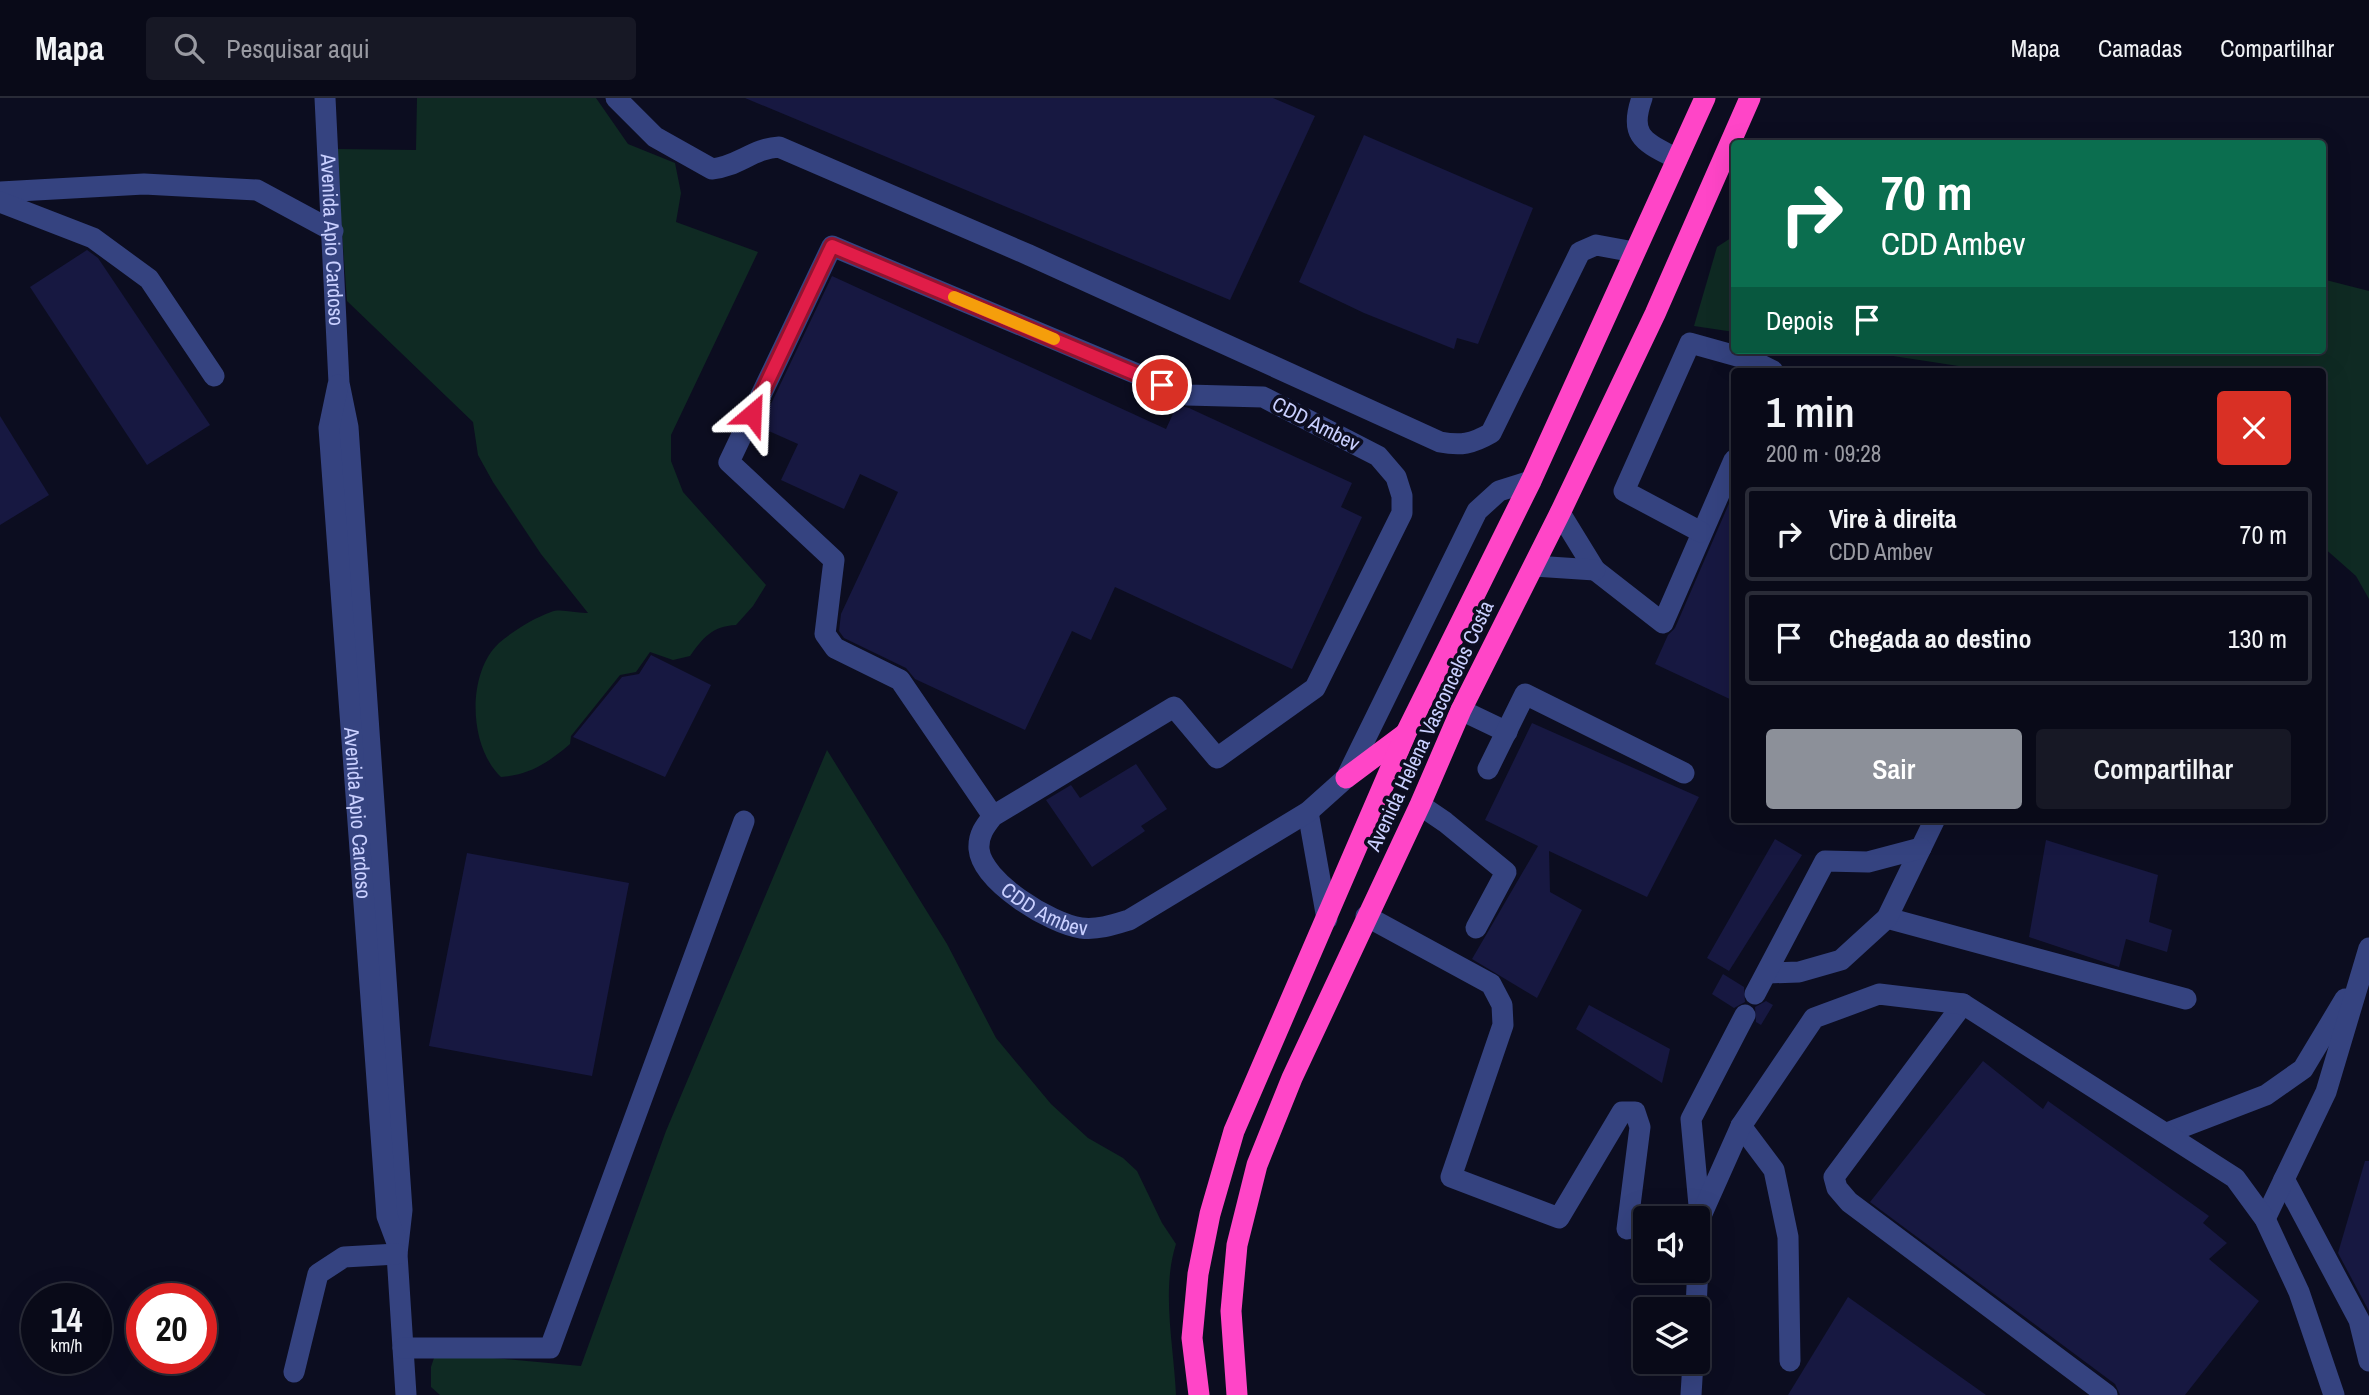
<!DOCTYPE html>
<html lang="pt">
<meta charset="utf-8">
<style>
:root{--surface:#090a18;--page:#171825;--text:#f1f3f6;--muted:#999aa2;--line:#292b37;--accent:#8c9099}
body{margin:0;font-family:"Archivo Narrow",sans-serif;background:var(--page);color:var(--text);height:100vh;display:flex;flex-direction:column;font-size:26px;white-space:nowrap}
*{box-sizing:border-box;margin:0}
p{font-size:23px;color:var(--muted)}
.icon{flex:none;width:38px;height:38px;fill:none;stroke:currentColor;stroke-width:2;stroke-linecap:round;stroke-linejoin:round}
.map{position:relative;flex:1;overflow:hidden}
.details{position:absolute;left:1731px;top:270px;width:595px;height:455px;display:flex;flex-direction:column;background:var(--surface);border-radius:7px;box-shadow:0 7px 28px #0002,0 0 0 2px var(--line)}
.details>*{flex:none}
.top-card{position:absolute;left:1731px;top:42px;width:595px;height:214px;border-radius:7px;box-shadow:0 7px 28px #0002,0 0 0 2px var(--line);background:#0b6e4f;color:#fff;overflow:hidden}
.tools{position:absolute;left:1633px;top:1108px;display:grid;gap:14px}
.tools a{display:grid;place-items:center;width:77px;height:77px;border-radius:7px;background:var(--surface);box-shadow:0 7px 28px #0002,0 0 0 2px var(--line);font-size:35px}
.speed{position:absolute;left:21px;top:1185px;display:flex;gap:14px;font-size:35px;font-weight:700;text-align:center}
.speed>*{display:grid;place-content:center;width:91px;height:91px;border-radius:50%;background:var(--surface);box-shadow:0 7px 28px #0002,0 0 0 2px var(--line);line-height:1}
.speed small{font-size:18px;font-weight:400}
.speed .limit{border:10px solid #d22;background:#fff;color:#111}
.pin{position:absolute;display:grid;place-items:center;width:60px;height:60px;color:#fff;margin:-30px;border:4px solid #fff;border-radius:50%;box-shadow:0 2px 7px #0007}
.me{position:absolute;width:77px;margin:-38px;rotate:26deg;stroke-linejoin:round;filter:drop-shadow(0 0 5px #0008)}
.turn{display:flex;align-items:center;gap:24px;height:147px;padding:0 35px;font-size:32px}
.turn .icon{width:91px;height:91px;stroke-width:2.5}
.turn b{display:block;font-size:49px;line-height:60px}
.then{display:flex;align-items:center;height:66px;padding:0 35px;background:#0003;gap:14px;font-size:26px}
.round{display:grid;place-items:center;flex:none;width:74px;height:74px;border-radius:7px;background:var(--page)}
.summary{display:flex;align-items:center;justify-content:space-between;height:119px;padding:0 35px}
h1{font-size:42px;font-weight:600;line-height:52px}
.action{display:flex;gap:14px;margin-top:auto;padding:14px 35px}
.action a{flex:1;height:80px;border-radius:7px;background:var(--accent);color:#fff;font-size:28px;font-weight:600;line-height:80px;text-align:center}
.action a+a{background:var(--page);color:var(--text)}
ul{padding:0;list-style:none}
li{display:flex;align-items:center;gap:21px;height:94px;margin:0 14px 10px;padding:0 21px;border:4px solid var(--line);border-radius:7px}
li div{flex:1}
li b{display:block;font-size:26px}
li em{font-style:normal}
header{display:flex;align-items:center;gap:42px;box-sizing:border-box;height:98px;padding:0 35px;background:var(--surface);border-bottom:2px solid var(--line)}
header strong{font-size:33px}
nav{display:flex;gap:38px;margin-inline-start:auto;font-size:24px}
.search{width:490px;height:63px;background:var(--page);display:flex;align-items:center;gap:18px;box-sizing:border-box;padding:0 24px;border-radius:7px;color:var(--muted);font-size:26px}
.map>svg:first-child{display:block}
</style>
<header>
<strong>Mapa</strong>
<div class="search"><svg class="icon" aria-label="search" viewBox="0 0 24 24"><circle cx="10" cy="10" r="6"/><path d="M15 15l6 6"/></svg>Pesquisar aqui</div>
<nav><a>Mapa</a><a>Camadas</a><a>Compartilhar</a></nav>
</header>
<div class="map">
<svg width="2369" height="1297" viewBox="0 0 2369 1297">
<rect width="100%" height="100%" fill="#0c0d20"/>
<!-- green -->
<g fill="#0f2a23">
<path d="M417,0H596L628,46L675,65L681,95L676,124L758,154L671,337V363L683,394L766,487L753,508L736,527C712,528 703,540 690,558L673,562L650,554L636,574L620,577L571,638L570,646C549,664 530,677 501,679C469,649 466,576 499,545C513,533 534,520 551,514C561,510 577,516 588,515L541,456L493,384L478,357L473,324L347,203L336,51L416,52Z"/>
<path d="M1734,138V234L1694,228L1717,149Z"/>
<path d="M2322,181L2369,193V501L2356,478L2322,448V273H1991L1854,252H2322Z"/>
<path d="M827,652L947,846L996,940L1051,1006L1088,1040L1123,1060L1137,1073L1162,1125L1176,1146C1161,1192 1174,1249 1176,1297H440L431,1289V1269L434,1260L449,1256L581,1268L666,1033Z"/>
</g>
<!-- building -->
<g fill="#171841">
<path d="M745,0H1273L1315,18L1230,202Z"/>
<path d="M1364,37L1533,110L1478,246L1457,240L1454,251L1364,215L1299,184Z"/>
<path d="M87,152L98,160L210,327L147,367L30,189Z"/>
<path d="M832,178L1166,331L1177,307L1189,310L1352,385L1341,409L1362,419L1292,571L1115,489L1091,542L1072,533L1025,632L915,581L906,570L844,540L839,533L841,516L898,394L860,376L844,411L781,382L798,346L760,329Z"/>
<path d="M0,318L49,397L0,427Z"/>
<path d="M1734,394V603L1655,566L1668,537L1675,530Z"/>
<path d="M651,557L711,587L665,679L573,639L622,579L639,576Z"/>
<path d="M1532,625L1699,699L1647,799L1549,753L1550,794L1582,812L1537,900L1472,861L1538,748L1485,722Z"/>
<path d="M1136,666L1167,711L1141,728L1145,733L1092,769L1046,702L1071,687L1080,700Z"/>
<path d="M1775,741L1802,757L1729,873L1707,860Z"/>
<path d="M2046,742L2158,777L2149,824L2172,832L2167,854L2126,841L2119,869L2029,839Z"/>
<path d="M467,755L629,785L592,978L429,948Z"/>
<path d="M1723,876L1744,889L1745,904L1734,910L1712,896Z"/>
<path d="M1766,903L1773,907L1761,927L1756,924L1755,909Z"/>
<path d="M1589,907L1670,951L1662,985L1576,931Z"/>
<path d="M1983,963L2043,1011L2048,1003L2209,1118L2203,1125L2227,1145L2209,1161L2259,1203L2185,1297H2120L2115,1286L1870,1104Z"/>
<path d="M2365,1063H2369V1213L2338,1155Z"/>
<path d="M1848,1199L1986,1297H1788Z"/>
</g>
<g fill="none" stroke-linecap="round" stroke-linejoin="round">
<!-- minor -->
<g stroke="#354380" stroke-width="21">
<path id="s1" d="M325,0L339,285L348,329L402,1112L397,1156L406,1297"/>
<path d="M616,0L655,39L712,71C737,69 754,50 779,49L1029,157L1440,344C1461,348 1472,346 1491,335L1580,154L1596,147L1634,154"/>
<path d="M1642,0C1628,39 1645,44 1677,61"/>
<path d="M0,94L144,86L257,92L333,133"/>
<path d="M0,104L93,140L149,181L214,278"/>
<path id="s2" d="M338,287L329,330L387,1118L396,1142"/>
<path d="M1560,415L1595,472L1663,525L1734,362"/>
<path d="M1701,434L1624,393L1690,245L1751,262L1773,273"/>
<path d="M1534,468L1595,472"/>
<path d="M1461,612L1507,634"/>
<path d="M1488,671L1525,596L1684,675"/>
<path d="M1420,707L1445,724L1506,774L1476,830"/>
<path d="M1308,714L1327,821"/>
<path id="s3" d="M993,718L1174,609L1217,660L1315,590L1402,415V398L1396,379L1378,358L1263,299L1187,297L832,148L729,364L834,462L825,536L835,550L900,582L993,718C985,728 978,737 979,751C982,784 1051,826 1081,830C1098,832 1113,827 1129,822L1308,714L1346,680L1477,413L1499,393L1531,383"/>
<path d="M1366,818L1491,886L1502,907L1503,927L1451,1079L1559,1120L1622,1014H1635L1640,1029L1627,1131"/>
<path d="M1887,820L2186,901"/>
<path d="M1767,875L1799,874L1841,862L1887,820L1935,721"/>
<path d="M1755,896L1825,763L1868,764L1921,750"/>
<path d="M1963,906L1834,1079L1837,1090L1849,1104L2107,1297"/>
<path d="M1741,1028L1774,1072L1788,1139L1790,1263"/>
<path d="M2167,1035L2266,997L2303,971L2345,901"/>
<path d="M2284,1081L2359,1222L2369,1263"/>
<path d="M1700,1118L1691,1021L1745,917"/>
<path d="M2265,1121L2326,994L2369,850"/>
<path d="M1696,1211L1700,1120L1741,1028L1814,920L1879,896L1963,906L2235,1080L2265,1121L2299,1194L2334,1297"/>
<path d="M403,1250H550L744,723"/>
<path d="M294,1274L318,1176L344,1159L397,1156"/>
<path d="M1691,1297L1693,1264"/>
</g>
<!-- highway -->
<g stroke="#ff45c7" stroke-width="21">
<path d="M1346,680L1405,636"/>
<path d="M1199,1297L1192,1240L1198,1176L1210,1116L1234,1033L1406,635L1531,383L1705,0"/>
<path d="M1237,1297L1231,1213L1237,1147L1257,1067L1292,980L1420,707L1461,612L1560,415L1655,216L1750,0"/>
</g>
</g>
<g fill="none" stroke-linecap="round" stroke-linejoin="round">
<!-- route casing -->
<g stroke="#92132f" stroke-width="18">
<path id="route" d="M752,316L832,148L1162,287"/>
</g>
<!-- route -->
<use href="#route" stroke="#e11d48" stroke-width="12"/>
<!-- slow -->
<path stroke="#f59e0b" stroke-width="12" d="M954,199L1054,241"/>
</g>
<g text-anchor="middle" stroke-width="7" stroke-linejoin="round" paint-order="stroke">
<!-- street labels -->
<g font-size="21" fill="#cad0ff" stroke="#0c0d20">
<text dy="7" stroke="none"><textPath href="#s1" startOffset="142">Avenida Apio Cardoso</textPath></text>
<text transform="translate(1316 326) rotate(27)" y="7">CDD Ambev</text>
<text transform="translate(1430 628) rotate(-65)" y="7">Avenida Helena Vasconcelos Costa</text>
<text dy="7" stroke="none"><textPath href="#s2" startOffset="430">Avenida Apio Cardoso</textPath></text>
<text dy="7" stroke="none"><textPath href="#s3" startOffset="2091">CDD Ambev</textPath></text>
</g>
</g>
</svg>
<div class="tools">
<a><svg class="icon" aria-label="sound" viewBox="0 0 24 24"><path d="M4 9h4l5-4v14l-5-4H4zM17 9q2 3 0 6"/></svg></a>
<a><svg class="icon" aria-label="layers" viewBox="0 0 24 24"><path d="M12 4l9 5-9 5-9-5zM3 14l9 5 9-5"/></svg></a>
</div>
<div class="speed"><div>14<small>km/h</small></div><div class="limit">20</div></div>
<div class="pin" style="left:1162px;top:287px;background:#d93025"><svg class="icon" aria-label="arrive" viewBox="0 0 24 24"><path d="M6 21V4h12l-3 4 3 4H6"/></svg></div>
<svg class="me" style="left:752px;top:316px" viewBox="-20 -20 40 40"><path d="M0-17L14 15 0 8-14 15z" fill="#e11d48" stroke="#fff" stroke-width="4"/></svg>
<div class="top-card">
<div class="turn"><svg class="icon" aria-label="right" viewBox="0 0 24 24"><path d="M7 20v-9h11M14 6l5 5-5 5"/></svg><div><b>70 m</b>CDD Ambev</div></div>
<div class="then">Depois<svg class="icon" aria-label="arrive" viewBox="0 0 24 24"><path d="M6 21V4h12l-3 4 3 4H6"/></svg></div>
</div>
<section class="details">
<div class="summary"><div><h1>1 min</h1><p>200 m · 09:28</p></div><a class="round" style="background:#d93025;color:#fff"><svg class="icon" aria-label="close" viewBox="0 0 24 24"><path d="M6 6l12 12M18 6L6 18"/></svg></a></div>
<ul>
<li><svg class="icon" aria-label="right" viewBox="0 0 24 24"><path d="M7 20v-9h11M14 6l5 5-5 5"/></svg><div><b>Vire à direita</b><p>CDD Ambev</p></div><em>70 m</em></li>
<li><svg class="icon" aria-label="arrive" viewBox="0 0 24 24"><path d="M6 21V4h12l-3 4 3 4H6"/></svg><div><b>Chegada ao destino</b></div><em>130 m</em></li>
</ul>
<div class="action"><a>Sair</a><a>Compartilhar</a></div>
</section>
</div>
